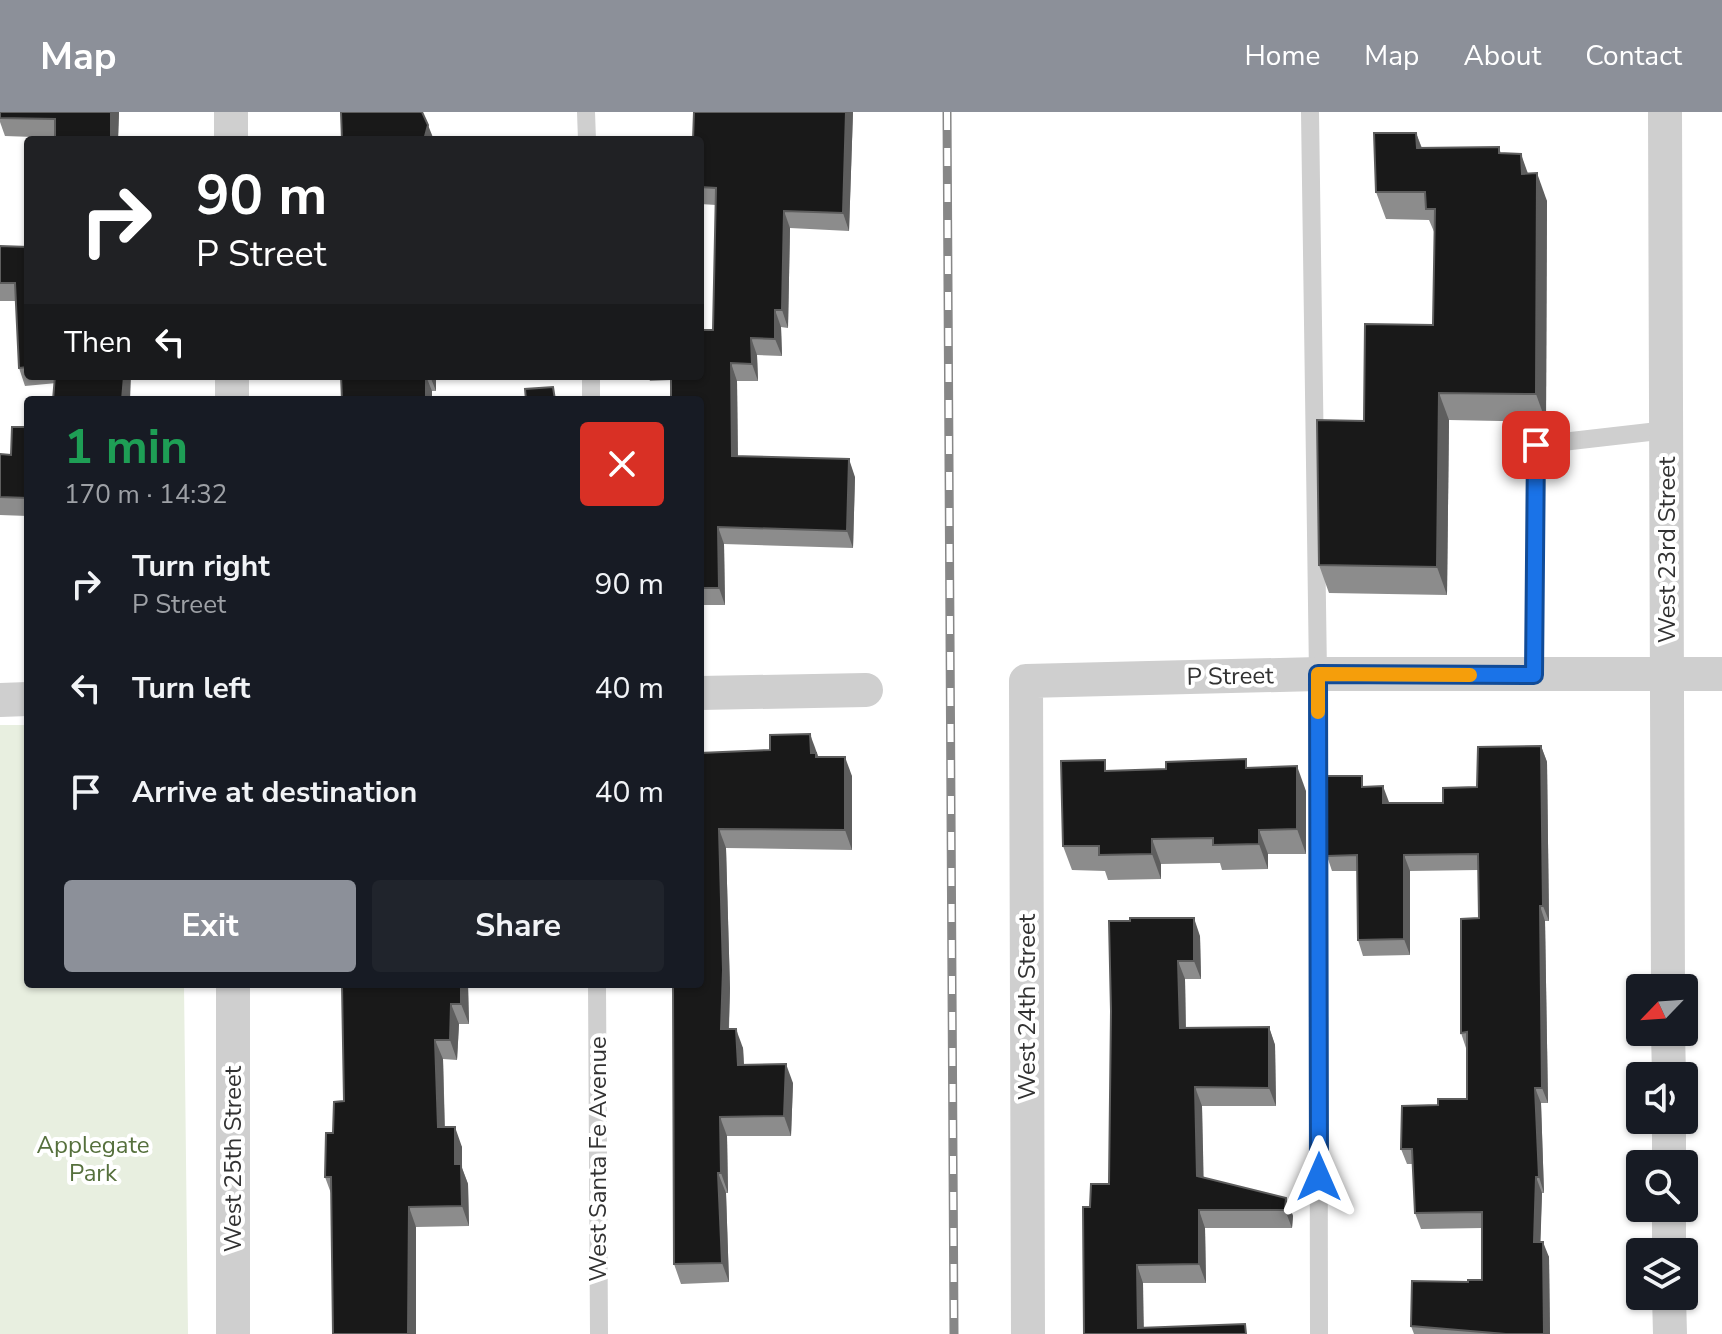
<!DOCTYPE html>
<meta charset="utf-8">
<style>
:root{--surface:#171b24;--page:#20242c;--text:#f1f3f6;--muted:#9ea1a6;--accent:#8c9099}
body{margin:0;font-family:"Nunito Sans",sans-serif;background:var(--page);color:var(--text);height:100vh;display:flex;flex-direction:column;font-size:30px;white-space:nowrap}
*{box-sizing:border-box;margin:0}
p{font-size:26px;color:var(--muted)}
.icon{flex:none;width:44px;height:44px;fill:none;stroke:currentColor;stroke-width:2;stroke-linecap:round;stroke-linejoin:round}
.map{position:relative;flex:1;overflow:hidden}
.side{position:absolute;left:24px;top:284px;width:680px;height:592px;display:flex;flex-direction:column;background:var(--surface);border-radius:8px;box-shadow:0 2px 6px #0004}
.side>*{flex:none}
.banner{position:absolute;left:24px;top:24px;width:680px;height:244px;border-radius:8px;box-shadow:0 2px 6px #0004;background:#202124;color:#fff;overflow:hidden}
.needle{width:52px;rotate:245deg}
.fabs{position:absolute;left:1626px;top:862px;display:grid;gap:16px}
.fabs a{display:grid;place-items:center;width:72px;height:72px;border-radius:8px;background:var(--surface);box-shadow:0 2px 6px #0004;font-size:40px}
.pin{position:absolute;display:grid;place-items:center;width:68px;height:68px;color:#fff;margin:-34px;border-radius:16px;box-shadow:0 4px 12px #0006}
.me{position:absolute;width:88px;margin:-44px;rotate:0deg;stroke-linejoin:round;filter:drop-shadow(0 0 6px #0008)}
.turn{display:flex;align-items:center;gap:28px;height:168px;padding:0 40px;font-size:36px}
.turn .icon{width:104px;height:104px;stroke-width:2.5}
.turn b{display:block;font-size:56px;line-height:68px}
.then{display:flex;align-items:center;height:76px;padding:0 40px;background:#0003;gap:16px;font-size:30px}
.round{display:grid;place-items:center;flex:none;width:84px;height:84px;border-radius:8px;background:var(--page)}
.head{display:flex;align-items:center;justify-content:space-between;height:136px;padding:0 40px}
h1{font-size:48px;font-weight:700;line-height:60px;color:#1e9e55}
.button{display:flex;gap:16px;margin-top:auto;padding:16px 40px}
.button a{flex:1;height:92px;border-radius:8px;background:var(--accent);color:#fff;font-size:32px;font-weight:700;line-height:92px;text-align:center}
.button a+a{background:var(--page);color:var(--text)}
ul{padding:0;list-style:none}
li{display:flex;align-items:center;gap:24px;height:104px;padding:0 40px}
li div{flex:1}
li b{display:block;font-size:30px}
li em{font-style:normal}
header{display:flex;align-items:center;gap:48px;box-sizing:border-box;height:112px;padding:0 40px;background:var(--accent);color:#fff}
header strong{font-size:38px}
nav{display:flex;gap:44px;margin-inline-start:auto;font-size:28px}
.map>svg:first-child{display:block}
</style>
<header>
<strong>Map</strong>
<nav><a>Home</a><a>Map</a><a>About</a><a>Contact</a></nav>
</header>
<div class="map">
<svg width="1722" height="1222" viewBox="0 0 1722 1222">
<rect width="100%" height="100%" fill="#fff"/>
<!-- green -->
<path fill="#e8efe0" d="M0,613H28V872H184L188,1222H0Z"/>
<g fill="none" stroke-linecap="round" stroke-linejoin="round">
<!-- service -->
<g stroke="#cfcfcf" stroke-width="18">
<path d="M586,0L587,28"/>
<path d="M1310,0L1318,562L1319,1222"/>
<path d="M591,264V288"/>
<path d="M1534,563L1536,333L1667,318"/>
<path d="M597,872L599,1222"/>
</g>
<!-- minor -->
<g stroke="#cfcfcf" stroke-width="34">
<path d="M231,0V28"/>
<path d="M1665,0L1668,876"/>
<path d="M232,264V288"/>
<path d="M700,581L866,578"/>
<path d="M0,588L28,587"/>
<path d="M1668,920L1669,964"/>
<path d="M1669,1008V1052"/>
<path d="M1669,1096V1140"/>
<path d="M1669,1184L1670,1222"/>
<path d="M233,1222V872"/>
<path d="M1028,1222L1026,569L1318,562H1722"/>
</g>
<!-- rail casing -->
<g stroke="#878787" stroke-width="9">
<path id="rail" d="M947,0L954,1222"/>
</g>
<!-- rail -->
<use href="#rail" stroke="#fff" stroke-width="6" stroke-dasharray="18" stroke-linecap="butt"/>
</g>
<!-- wall -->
<g fill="#8c8c8c">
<path d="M0,0H119L118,28L5,24L0,10Z"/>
<path d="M853,0L849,119L790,116L788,216L781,215L782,244L757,243L758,269H737L738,344L855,365L853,436L724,432L725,493H700V288L671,268L650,269L648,264H700L713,218L716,93L700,92V28Z"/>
<path d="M1416,21L1422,36L1499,35L1501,42L1528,62L1547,89L1546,310L1449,308L1447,483L1329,481L1319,453L1364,309L1433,213L1435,122L1429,108L1386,107L1376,80Z"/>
<path d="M0,134L28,135V264H131L25,274L19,256L16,189H0Z"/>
<path d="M341,264H436V279H432Z"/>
<path d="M28,315V404L0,403V342L11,343Z"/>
<path d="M1541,634L1547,650L1549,809H1545L1548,991H1541L1544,1081H1542L1540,1130L1549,1145L1550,1222H1414L1411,1214L1468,1170L1482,1168V1116L1421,1117L1415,1101L1413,1052H1407L1401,1037L1438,993L1467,987V936H1466L1461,921L1479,806L1478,758L1410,759V843L1363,844L1358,828L1357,759H1332L1327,744L1366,675L1389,691H1443L1477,675Z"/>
<path d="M700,641H817L818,645L852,664V738L726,736L730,877L729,917L743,936L744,953L793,971L791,1024H727L728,1081H726L729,1170L681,1172L674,1152Z"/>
<path d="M1249,656L1306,679V742H1268V757L1222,758L1220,751L1161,752V767L1108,768L1105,759L1072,758L1063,734L1109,659Z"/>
<path d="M1130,809L1200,824L1201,867H1185L1186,916L1269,915L1275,933L1276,994H1202L1203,1066L1286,1086L1293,1104L1292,1116H1205L1206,1171H1143L1084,1222L1090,1095L1109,1072Z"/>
<path d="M340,872H506L468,873L469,912H459L457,948L443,947L445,1015L462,1035V1056L468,1072L469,1114L416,1115L332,1084L325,1065L333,1021L344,989L343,878Z"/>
</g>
<!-- shaded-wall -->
<g fill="#5e5e5e">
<path d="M111,0H119L118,28H111Z"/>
<path d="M846,0H853L849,119L843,101Z"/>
<path d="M428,13L434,28H424Z"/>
<path d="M1416,21L1426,48L1417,36Z"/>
<path d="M1521,42L1531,70L1522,62Z"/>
<path d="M1537,61L1547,89L1546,310L1536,282Z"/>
<path d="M784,99L790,116L788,216L782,198Z"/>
<path d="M775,198L781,215L782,244L775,227Z"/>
<path d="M751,226L757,243L758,269L752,252Z"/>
<path d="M731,251L737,269L738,361L732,344Z"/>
<path d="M124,264H131L130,288H122Z"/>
<path d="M426,264L432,279V288H426Z"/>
<path d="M430,264H436V279Z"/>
<path d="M1439,281L1449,308L1447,483L1437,455Z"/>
<path d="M849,347L855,365L853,436L847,419Z"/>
<path d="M718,415L724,432L725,493L719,476Z"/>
<path d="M810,622L817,641L823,660L811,641Z"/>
<path d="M1541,634L1547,650L1549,809L1543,794Z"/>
<path d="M845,645L852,664V738L845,718Z"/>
<path d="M1297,654L1306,679V742L1297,717Z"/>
<path d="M1383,674L1389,690V707L1383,691Z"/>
<path d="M719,717L726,736L730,877L728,937L721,917Z"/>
<path d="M1259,718L1268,742V757L1259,732Z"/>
<path d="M1152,727L1161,752V767L1152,742Z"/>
<path d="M1404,743L1410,759V843L1404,827Z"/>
<path d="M1540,794L1545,809L1548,991L1542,976Z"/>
<path d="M1194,806L1200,824L1201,867L1194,849Z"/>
<path d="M1178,849L1185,867L1186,934L1180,916Z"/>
<path d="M461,872H468L469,912L461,892Z"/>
<path d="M451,892L459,912L457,948L450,928Z"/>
<path d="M1269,915L1275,933L1276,994L1269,976Z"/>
<path d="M736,917L743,936L745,973L738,953Z"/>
<path d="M435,928L443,947L445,1035L438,1015Z"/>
<path d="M786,952L793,971L791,1024L784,1004Z"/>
<path d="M1195,975L1202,994L1204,1082L1197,1064Z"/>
<path d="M1535,976L1541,991L1544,1081L1539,1065Z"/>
<path d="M720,1005L727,1024L728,1081L721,1061Z"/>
<path d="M455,1015L462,1035V1056L468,1072L469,1114L462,1094L455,1052Z"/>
<path d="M718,1061L726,1081L729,1170L722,1151Z"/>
<path d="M1536,1065L1542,1081L1540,1145L1534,1130Z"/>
<path d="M1286,1086L1293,1104L1292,1116L1285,1098Z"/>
<path d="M409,1095L416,1115V1222H408Z"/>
<path d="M1199,1098L1205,1116L1206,1171L1199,1152Z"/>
<path d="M1543,1130L1549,1145L1550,1222H1544Z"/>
<path d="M1137,1153L1143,1171L1144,1222L1138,1216Z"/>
</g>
<!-- building -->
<g fill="#191919" stroke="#5e5e5e" stroke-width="2">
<path d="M0,0H111V28H55V7L0,6Z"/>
<path d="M341,0H422L428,13L424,28H342Z"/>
<path d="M694,0H846L843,101L784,99L782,198H775V227L751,226L752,252L731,251L732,344L849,347L847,419L718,415L719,476H700V288H671V264H700V218H713L716,76L700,75V28H693Z"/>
<path d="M1374,21H1416L1417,36L1499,35V41L1521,42L1522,62L1537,61L1536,282L1439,281L1437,455L1319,453L1317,308L1364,309L1365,212L1433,213L1435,97H1426L1425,80H1376Z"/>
<path d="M0,134L28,135V255L19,256L15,171H0Z"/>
<path d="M55,264H124L122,288H53Z"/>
<path d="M341,264H426V288H342Z"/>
<path d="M553,275L555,288H526L525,277Z"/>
<path d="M12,315H28V386L0,385V342L11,343Z"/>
<path d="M810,622L811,641H816V645H845V718L719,717L723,858L721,917H736L738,953L786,952L784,1004L720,1005L721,1061H718L722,1151L674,1152L673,872H700V641L770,638V623Z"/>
<path d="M1541,634L1543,794H1540L1542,976H1535L1539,1065H1536L1534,1130H1543L1544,1222H1506L1411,1214L1412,1169L1468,1170V1168H1482V1100L1415,1101L1412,1037H1401L1402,994L1438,993V987H1467V920L1461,921V807L1479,806L1478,742L1404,743V827L1358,828L1357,743L1327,744L1325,664H1362V675L1383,674V691H1443V676L1477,675L1478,635Z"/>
<path d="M1246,647V656L1297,654V717L1259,718V732L1213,733V726L1152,727V742L1099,743V734H1063L1061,649L1105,648V659L1166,657V650Z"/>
<path d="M1130,806H1194V849H1178L1180,916L1269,915V976L1195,975L1197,1064L1286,1086L1285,1098H1199V1152L1137,1153L1138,1216L1245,1212L1246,1222H1084L1083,1095H1090L1091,1072H1109L1111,899L1109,809H1130Z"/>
<path d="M341,872H461V892H451L450,928H435L438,1015H455V1052H461L462,1094L409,1095L408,1222H333L331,1065H325L326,1021H333L334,990L344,989L342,873Z"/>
</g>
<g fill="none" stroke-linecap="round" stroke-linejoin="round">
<!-- route casing -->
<g stroke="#114b97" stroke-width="20">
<path id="route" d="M1319,1065L1318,562L1534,563L1536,333"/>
</g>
<!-- route -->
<use href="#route" stroke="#1a73e8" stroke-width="14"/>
<!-- slow -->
<path stroke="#f59e0b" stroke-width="14" d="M1318,600V562L1470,563"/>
</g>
<g text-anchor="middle" stroke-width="8" stroke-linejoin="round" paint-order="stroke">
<!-- street labels -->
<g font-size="24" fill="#323232" stroke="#fff">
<text transform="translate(1667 438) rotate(-90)" y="8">West 23rd Street</text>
<text transform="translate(1230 564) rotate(-1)" y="8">P Street</text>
<text transform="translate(1027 895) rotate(-90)" y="8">West 24th Street</text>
<text transform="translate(233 1047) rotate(-90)" y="8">West 25th Street</text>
<text transform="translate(598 1047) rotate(-90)" y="8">West Santa Fe Avenue</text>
</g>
<!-- park labels -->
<g font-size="24" fill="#56703d" stroke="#fff">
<text x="93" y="1041">Applegate<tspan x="93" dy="28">Park</tspan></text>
</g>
</g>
</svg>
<div class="fabs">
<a><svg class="needle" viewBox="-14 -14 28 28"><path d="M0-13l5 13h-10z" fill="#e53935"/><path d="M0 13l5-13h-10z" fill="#9ea1a6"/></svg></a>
<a><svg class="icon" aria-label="sound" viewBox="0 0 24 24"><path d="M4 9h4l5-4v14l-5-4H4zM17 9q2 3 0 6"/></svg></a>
<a><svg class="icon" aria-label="search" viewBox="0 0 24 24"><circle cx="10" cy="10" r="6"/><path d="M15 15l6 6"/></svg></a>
<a><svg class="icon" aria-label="layers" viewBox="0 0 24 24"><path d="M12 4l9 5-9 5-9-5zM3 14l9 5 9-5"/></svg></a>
</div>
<div class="pin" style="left:1536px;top:333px;background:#d93025"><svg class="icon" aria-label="arrive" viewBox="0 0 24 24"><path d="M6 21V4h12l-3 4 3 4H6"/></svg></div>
<svg class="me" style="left:1319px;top:1065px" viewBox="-20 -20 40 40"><path d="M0-17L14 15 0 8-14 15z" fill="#1a73e8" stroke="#fff" stroke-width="4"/></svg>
<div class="banner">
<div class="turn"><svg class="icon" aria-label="right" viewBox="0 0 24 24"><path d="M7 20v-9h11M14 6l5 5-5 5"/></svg><div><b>90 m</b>P Street</div></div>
<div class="then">Then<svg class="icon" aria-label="left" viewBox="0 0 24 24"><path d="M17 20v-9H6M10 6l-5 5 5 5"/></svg></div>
</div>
<section class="side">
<div class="head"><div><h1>1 min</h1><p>170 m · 14:32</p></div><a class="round" style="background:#d93025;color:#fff"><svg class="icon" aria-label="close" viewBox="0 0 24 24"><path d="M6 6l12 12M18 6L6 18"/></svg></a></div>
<ul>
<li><svg class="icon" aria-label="right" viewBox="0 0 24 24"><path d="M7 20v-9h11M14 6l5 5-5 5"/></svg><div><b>Turn right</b><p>P Street</p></div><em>90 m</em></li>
<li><svg class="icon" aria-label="left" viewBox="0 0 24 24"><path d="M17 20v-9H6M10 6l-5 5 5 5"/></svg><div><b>Turn left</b></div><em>40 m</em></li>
<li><svg class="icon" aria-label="arrive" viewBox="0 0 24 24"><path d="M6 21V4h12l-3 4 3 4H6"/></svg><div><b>Arrive at destination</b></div><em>40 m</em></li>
</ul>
<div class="button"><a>Exit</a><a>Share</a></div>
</section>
</div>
